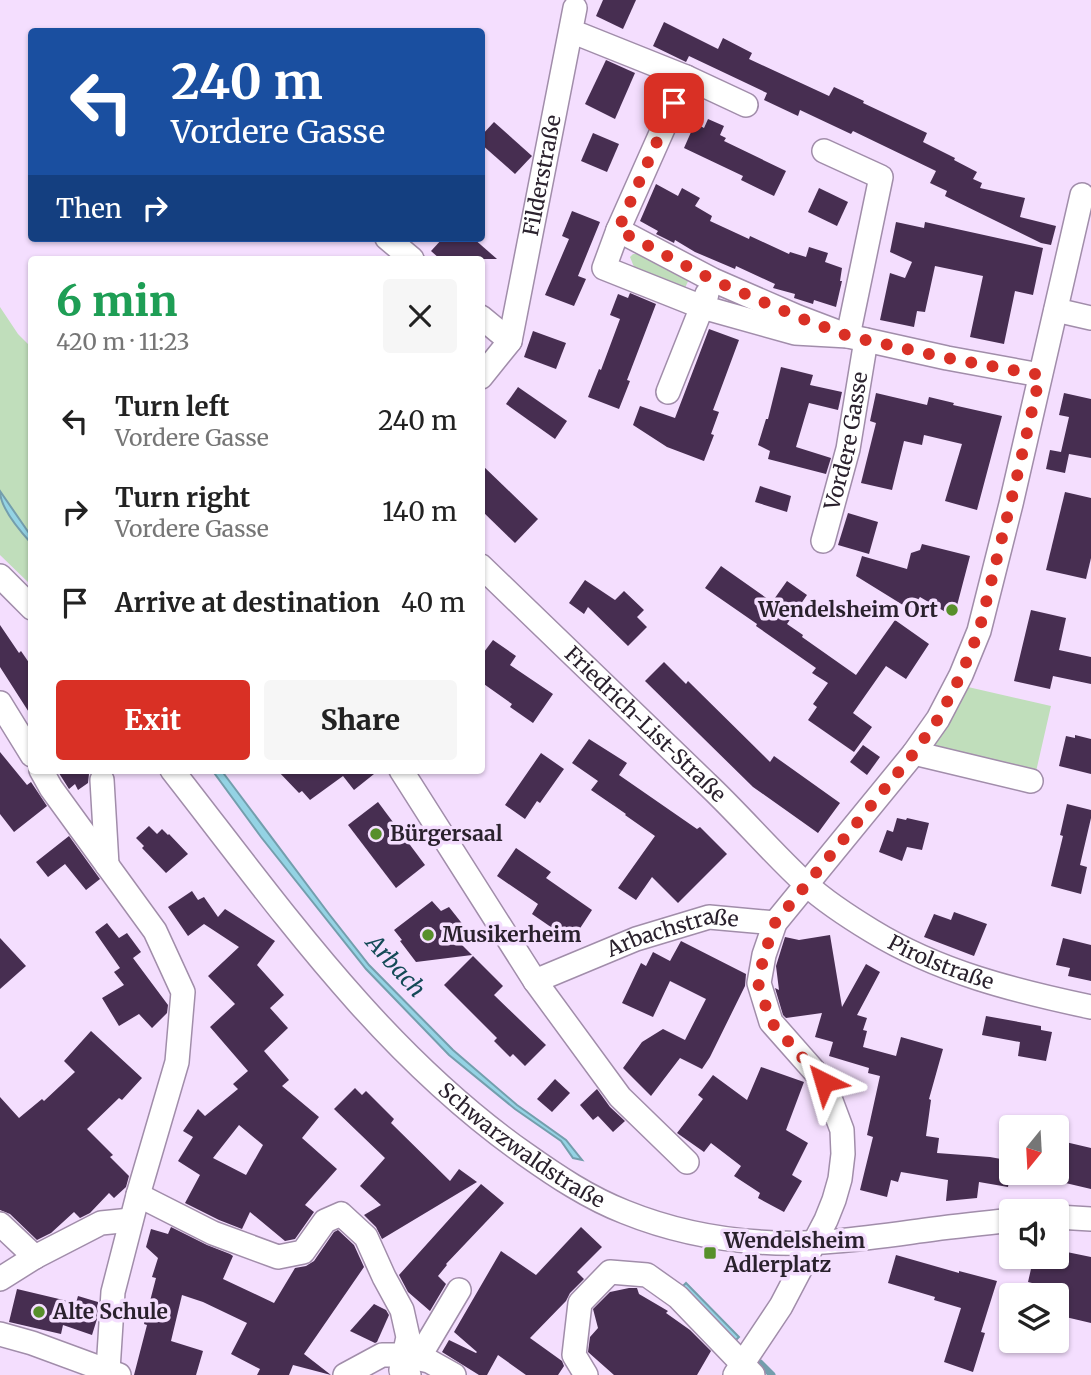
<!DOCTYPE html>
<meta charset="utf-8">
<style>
:root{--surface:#fff;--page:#f6f6f6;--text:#222;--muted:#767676;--accent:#d93025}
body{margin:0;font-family:Merriweather,serif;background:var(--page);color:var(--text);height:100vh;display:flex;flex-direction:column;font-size:26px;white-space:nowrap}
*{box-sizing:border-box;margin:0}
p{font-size:23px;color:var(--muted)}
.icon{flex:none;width:38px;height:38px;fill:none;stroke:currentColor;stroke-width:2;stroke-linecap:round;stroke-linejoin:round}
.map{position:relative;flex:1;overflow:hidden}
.details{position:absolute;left:28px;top:256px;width:457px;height:518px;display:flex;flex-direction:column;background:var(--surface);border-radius:7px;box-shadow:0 2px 5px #0004}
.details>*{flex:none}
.top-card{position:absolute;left:28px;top:28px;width:457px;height:214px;border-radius:7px;box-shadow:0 2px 5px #0004;background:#1a4fa0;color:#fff;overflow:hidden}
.needle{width:46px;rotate:198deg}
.controls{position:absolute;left:999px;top:1115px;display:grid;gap:14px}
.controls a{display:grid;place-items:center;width:70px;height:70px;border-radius:7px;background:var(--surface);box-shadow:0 2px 5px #0004;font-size:35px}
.pin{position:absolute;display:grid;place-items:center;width:60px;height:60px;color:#fff;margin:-30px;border-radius:14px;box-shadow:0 4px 10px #0006}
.me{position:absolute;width:77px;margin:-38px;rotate:320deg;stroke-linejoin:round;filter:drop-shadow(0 0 5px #0008)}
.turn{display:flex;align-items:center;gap:24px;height:147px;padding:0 28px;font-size:32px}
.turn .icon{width:91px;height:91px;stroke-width:2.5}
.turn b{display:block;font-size:49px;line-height:60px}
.then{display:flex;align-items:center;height:66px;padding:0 28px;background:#0003;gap:14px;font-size:26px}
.round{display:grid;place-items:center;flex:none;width:74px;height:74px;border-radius:7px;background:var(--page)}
.headline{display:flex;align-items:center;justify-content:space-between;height:119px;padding:0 28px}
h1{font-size:42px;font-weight:800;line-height:52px;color:#1e9e55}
.primary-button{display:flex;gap:14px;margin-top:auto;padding:14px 28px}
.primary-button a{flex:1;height:80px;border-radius:7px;background:var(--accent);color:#fff;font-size:28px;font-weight:800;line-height:80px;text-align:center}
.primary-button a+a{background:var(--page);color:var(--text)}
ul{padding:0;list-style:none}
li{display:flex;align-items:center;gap:21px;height:91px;padding:0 28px}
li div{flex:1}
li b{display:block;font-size:26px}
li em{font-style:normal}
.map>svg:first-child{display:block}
</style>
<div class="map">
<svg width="1091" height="1375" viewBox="0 0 1091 1375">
<rect width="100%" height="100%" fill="#f4defe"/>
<!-- green -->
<g fill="#c0debb">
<path d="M633,254H639L689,279L685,288L634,267L630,257Z"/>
<path d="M0,307L18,334L31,347V585L0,555Z"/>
<path d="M968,687L1051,706L1035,776L929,751L946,727Z"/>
</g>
<!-- water -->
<g fill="#94d3e4" stroke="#749ead" stroke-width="2">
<path d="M0,491L31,536V543C20,531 0,508 0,491Z"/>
<path d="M212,770H221L329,914L369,965L453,1050L517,1105L566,1140L582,1160L573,1158L561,1141L515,1109L449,1055L366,969L261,837Z"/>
<path d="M686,1283L739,1337L734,1342L680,1289Z"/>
</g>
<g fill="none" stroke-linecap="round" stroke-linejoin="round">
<!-- stream -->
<path stroke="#749ead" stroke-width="7" d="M760,1363L772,1375"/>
</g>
<!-- building -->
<g fill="#472e51" fill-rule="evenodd">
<path d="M603,0H636L623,29L596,16Z"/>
<path d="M664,22L718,49L723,38L752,53L749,59L829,96L834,87L864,101L863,103L927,133L923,142L955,158L954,160L977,172L973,179L982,183L980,188L1025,198L1020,217L1056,226L1051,245L1041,243L945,196L947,191L930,183L936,171L853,131L851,134L800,110L798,116L764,100L767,93L689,56L686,62L653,46Z"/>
<path d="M606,60L635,73L615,119L585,104Z"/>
<path d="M708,119L724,126L720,135L726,138L724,141L786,171L774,196L741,180L743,176L684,148L695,123L704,128Z"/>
<path d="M494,122L532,156L515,174L481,144V136Z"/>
<path d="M593,133L619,144L607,172L581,161Z"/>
<path d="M656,184L678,196L682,188L700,198L695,206L712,216L710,221L749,239L750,236L789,254L790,252L806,257L809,247L828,253L825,262L842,268L840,281H842L836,307L814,300L813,304L794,298L795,294L773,288L775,284L736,266L735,269L695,252L675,240L674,243L656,234L658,231L640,221Z"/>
<path d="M819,188L848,202L837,226L808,212Z"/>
<path d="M572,211L600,222L578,276L586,279L574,306L545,295L569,239L562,236Z"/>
<path d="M896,222L924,228L925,222L1043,248L1033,295L1015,291L1004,344L970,337L983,276L935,266L925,312L917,311L914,327L880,320L890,273L905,278L912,262L890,252Z"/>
<path d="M443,238H473L497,259H440L431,251Z"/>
<path d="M630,293L656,304L627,380L630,381L619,409L588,397L599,369L601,370L620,319L610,315L618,294L628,298Z"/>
<path d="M709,329L739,340L713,410L719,412L711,434L714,435L704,461L667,447L633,425L640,406L675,418Z"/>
<path d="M533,331L566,343L556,369L524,357Z"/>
<path d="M781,367L813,375L810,385L842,392L838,410L809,403L796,447L831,458L826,474L768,459L770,451L758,445L766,419H768Z"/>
<path d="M518,387L567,421L555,439L506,404Z"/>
<path d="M876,393L927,405L929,397L954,403L953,405L1002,416L977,510L945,501L962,444L924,435L922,445L904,441L892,490L861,483L876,423L870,421Z"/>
<path d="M1064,393L1091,399V458L1069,454L1065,473L1046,469L1050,450L1061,452L1069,417L1059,415Z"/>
<path d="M481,464L538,519L515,543L481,510Z"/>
<path d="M760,486L791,496L787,512L755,502Z"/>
<path d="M1065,492L1091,498V558L1086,579L1046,570Z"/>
<path d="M848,513L878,522L869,554L838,545Z"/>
<path d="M922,544L970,556L954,617L920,597L911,610L856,576L862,556L907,569L911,553L920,550Z"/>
<path d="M721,566L772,602L787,581L807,595L787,624L803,635L802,637L856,675L895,620L929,644L906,679L886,666L853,713L872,727L854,752L808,720L817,707L813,704L828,683L812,673L816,668L756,626L757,624L705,588Z"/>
<path d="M585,580L615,600L624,591L644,610L637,617L647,627L628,646L588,607L584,614L569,603Z"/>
<path d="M1031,610L1066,618L1059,650L1091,657V684L1053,676L1050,689L1014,681Z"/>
<path d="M0,625L19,653L21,651L32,667V717L0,667Z"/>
<path d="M493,640L516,656L510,665L553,694L533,723L510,707L512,704L481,682V656Z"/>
<path d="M664,662L686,684L688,681L770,762L774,756L840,803L818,833L753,787L645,681Z"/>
<path d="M1075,735L1091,739V774L1059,766L1066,736L1075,738Z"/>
<path d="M589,739L627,763L619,775L697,829L700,827L727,854L678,903L652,877L636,900L618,888L655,836L625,815L626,814L591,790L598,781L572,763Z"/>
<path d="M863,745L880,757L867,775L850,762Z"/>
<path d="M0,752L27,785L31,782L47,806L14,832L0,814Z"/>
<path d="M541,753L564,769L540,803L537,801L525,819L505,805Z"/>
<path d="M57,770H93L89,774L88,783L78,790L75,784L69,789Z"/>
<path d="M277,770H379L354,790L343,776L310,800L302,791L299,793Z"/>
<path d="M378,802L425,865L396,888L348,825Z"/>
<path d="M1067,804L1091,810V818L1080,865L1087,867L1081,894L1051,886L1063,836L1060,835Z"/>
<path d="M897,818L906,820L907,818L929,823L922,850L907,847L902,861L879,852L887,830L893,832Z"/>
<path d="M149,826L157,834L162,829L168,835L169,834L188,854L166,873L142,848L144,846L136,838Z"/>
<path d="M69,836L100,879L86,890L65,864L48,877L36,862Z"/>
<path d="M516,848L551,872L546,878L592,910L573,939L563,932L561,934L532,914L538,904L497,876Z"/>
<path d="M192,891L198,900L204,897L218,917L225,909L275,941L257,965L284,995L270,1008L288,1028L264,1051L289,1080L282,1086L319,1117L302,1138L337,1169L305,1205L314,1212L295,1239L285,1241L250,1212L242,1229L219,1220L185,1203L200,1175L178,1161L193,1137L183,1131L198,1109L205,1116L238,1089L233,1084L248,1071L210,1027L235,1004L208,976L239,947L204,924L188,936L168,907ZM239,1125L263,1145L246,1175L213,1158Z"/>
<path d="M432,901L441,911L449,907L464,926L455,938L472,955L416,962L400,941L402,940L394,930Z"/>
<path d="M954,912L987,924L974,956L924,937L934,914L951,920Z"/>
<path d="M107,923L119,938L127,933L141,952L133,958L168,1005L167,1013L152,1028L139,1014L119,1026L102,998L124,985L114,972L120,968L95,932Z"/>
<path d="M830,935L842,1007L866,964L880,972L857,1015L867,1018L863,1030L867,1031L863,1047L896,1056L901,1037L943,1049L929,1099L931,1100L926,1136L939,1138L937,1153L990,1157L1012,1161L1008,1187L979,1182L977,1198L946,1201L948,1180L901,1172L898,1182L891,1180L887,1197L860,1190L873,1137L867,1135L880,1076L868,1073L869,1068L829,1056L833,1042L815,1037L822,1013L786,1018L783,1015L775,988L779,990L776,966L785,937L799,940Z"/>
<path d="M0,938L26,966L0,989Z"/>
<path d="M1063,938L1091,945V981L1068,976L1070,968L1056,965Z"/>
<path d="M681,941L746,974L745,986L710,1057L702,1069L680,1058L651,1096L623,1068L642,1042L663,1029L685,1040L706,999L670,981L653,1017L622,1003L641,963L646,966L653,952L670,961Z"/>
<path d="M473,956L503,986L494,995L546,1045L525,1066L513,1054L510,1057L494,1041L497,1038L444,985Z"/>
<path d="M986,1016L1041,1026V1030L1052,1032L1046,1061L1018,1056L1020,1042L982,1035Z"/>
<path d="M91,1031L142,1078L122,1100L119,1098L87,1129L113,1155L110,1157L129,1176L126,1187L114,1198L109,1193L90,1213L80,1218L74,1212L51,1233L37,1240L10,1214L0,1210V1097L19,1118L42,1099L44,1101L75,1072L64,1061Z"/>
<path d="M761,1067L804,1082L786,1130L808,1143L792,1175L802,1181L784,1212L758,1198L760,1193L734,1176L741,1166L711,1143L704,1152L677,1133L703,1099L698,1095L713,1075L747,1100Z"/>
<path d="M555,1079L570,1093L552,1112L537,1099Z"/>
<path d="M355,1088L362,1095L366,1091L394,1119L391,1123L450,1181L459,1169L477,1182L382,1239L376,1227L364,1215L381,1205L360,1186L385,1158L334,1109Z"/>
<path d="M597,1089L610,1107L625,1121L613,1132L598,1116L593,1120L580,1105Z"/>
<path d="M1057,1140L1091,1148V1189L1057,1181Z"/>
<path d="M481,1184L504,1203L446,1264L447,1265L438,1276L446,1284L430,1311L408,1292L399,1275Z"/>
<path d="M171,1227L207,1245L230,1254L233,1256L223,1279L274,1303L295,1268L306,1266L314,1261L334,1232L338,1230L354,1245L364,1267L304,1354L331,1375L293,1365L289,1375H257L260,1369L231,1354L247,1323L203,1302L182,1295L171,1341L203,1351L196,1375H134L147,1325L144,1324L156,1278L152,1277L158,1258L146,1247L151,1229L168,1234Z"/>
<path d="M581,1227L602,1247L577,1272L584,1279L570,1293L566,1301L530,1338L562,1361L564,1366L558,1375H526L498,1355L487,1375H479L442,1352L449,1340L476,1353L477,1352L454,1332L501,1251L536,1275Z"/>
<path d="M1057,1250L1091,1257V1323L1057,1315V1295H1048L1049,1291L1039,1289L1040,1285L1028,1282L1034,1256H1057Z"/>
<path d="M896,1255L959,1273V1271L997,1281L981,1332L985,1333L973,1372L944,1362L961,1308L934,1300L935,1297L888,1283Z"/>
<path d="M629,1288H637L639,1294L668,1311L666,1313L690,1330L711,1351L697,1375H614L588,1352L590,1337L598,1328L593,1309L610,1292Z"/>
<path d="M17,1289L76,1303L78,1296L98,1302L97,1319L92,1335L63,1325L61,1334L9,1322Z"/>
<path d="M374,1304L386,1310L389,1315L377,1342L375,1343L350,1331Z"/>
</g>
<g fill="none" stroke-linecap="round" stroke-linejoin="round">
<!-- minor casing -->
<g stroke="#a18daa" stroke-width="26">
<g id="minor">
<path d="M581,35L686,77L746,105"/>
<path d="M686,77L618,230L713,280L798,317L848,336L947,358L1040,375"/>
<path d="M618,230L604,268L702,307L795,333L848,336L881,177L824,151"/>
<path d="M387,238L412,259"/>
<path d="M1056,310L1091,318"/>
<path d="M481,317L510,341"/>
<path id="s1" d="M481,377L510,341L575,8"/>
<path d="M668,392L707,294"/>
<path id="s2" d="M823,541L848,449L866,340"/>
<path id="s3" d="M481,566C556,639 631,711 706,783C741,816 772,853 807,885C827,903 849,917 872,931C939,972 1015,991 1091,1007"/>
<path d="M0,576L32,608"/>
<path d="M0,703L32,755"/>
<path d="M914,753L1031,781"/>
<path d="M41,770L51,788L155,931L183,992L177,1062L138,1195L113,1292L108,1370"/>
<path id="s4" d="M172,770C280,908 380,1052 525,1154C556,1176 589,1198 625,1212C667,1229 714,1239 759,1242C810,1246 861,1239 912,1232C945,1227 978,1224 1012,1220"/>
<path d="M401,770L535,981L620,1097L687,1162"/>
<path d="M102,780L107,865"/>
<path id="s5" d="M535,981L636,939L709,917L775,923"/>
<path d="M138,1195L213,1233L278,1257L303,1252L325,1221L341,1214L366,1237L384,1277L402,1310L408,1337L401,1370L409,1375"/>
<path d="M1057,1217L1091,1219"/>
<path d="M0,1224L35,1257"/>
<path d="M0,1279L35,1257L101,1223L131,1220"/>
<path d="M0,1334L32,1343L119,1375"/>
<path d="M418,1359L459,1290"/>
<path d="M345,1375L382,1355H403L429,1361L454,1375"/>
<path d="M586,1375L574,1355L580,1303L610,1272L647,1275L678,1297L753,1375"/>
<path d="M735,1375L781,1306L826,1220L834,1200L840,1179L843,1154L842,1130L824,1082L771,1022L759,983L764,955L775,923L914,753L938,719L961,675L979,631L1011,504L1082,195"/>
</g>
</g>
<!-- minor -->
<use href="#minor" stroke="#fff" stroke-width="23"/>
</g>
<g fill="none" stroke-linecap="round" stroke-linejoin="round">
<!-- route -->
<path stroke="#d93025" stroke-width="12" stroke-dasharray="0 21.6" d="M674,103L618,230L713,280L798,317L848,336L947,358L1040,375L1016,481L979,631L961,675L938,719L914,753L775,923L764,955L758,983L771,1022L824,1082"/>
</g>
<!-- markers -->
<g fill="#578f2b" stroke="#f4defe" stroke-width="2.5">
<circle cx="952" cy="610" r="7"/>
<circle cx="376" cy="834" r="7"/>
<circle cx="428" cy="935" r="7"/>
<rect x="703" y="1246" width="14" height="14" rx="3.5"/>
<circle cx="39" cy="1312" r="7"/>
</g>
<g text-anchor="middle" stroke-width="7" stroke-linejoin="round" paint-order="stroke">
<!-- street labels -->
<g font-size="21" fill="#2a212d" stroke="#f4defe">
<text dy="7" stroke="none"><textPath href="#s1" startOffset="215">Filderstraße</textPath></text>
<text dy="7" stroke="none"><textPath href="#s2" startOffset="103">Vordere Gasse</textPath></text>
<text dy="7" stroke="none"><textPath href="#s3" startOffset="228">Friedrich-List-Straße</textPath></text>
<text dy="7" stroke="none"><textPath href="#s5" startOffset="147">Arbachstraße</textPath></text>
<text dy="7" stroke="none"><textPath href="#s3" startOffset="612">Pirolstraße</textPath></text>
<text dy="7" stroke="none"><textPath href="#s4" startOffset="516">Schwarzwaldstraße</textPath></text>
</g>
<!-- poi labels -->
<g font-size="21" font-weight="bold" fill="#2a212d" stroke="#f4defe" text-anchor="start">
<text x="938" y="617" text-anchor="end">Wendelsheim Ort</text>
<text x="390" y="841">Bürgersaal</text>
<text x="442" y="942">Musikerheim</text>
<text x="724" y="1248">Wendelsheim<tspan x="724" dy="24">Adlerplatz</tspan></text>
<text x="53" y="1319">Alte Schule</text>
</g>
<!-- water labels -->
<g font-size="23" font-style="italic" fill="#144a57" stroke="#f4defe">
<text transform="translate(396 966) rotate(48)" y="8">Arbach</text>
</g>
</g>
</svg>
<div class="controls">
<a><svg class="needle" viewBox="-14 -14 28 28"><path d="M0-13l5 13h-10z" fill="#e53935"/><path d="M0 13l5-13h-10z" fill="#767676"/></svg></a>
<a><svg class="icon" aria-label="sound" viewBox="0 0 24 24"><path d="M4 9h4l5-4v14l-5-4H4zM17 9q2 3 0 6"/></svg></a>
<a><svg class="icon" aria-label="layers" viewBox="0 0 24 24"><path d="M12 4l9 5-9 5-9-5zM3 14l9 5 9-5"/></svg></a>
</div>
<div class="pin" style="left:674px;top:103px;background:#d93025"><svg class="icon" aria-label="arrive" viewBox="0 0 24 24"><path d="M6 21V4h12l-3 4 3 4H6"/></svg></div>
<svg class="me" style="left:824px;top:1082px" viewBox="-20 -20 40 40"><path d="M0-17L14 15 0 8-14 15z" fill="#d93025" stroke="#fff" stroke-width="4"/></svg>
<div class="top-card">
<div class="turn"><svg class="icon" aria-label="left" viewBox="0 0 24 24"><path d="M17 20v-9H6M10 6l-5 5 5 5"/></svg><div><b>240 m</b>Vordere Gasse</div></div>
<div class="then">Then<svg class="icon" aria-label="right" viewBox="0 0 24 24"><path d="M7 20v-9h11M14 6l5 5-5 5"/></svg></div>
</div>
<section class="details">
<div class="headline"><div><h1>6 min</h1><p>420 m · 11:23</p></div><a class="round"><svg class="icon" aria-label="close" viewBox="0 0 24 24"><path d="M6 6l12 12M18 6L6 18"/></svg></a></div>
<ul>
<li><svg class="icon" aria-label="left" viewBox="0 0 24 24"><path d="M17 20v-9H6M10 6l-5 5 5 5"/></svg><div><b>Turn left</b><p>Vordere Gasse</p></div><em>240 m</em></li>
<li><svg class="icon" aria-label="right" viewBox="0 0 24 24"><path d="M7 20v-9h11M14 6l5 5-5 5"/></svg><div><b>Turn right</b><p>Vordere Gasse</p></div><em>140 m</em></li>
<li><svg class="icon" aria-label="arrive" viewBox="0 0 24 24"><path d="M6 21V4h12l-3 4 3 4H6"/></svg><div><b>Arrive at destination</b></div><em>40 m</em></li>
</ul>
<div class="primary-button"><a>Exit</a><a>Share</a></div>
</section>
</div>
